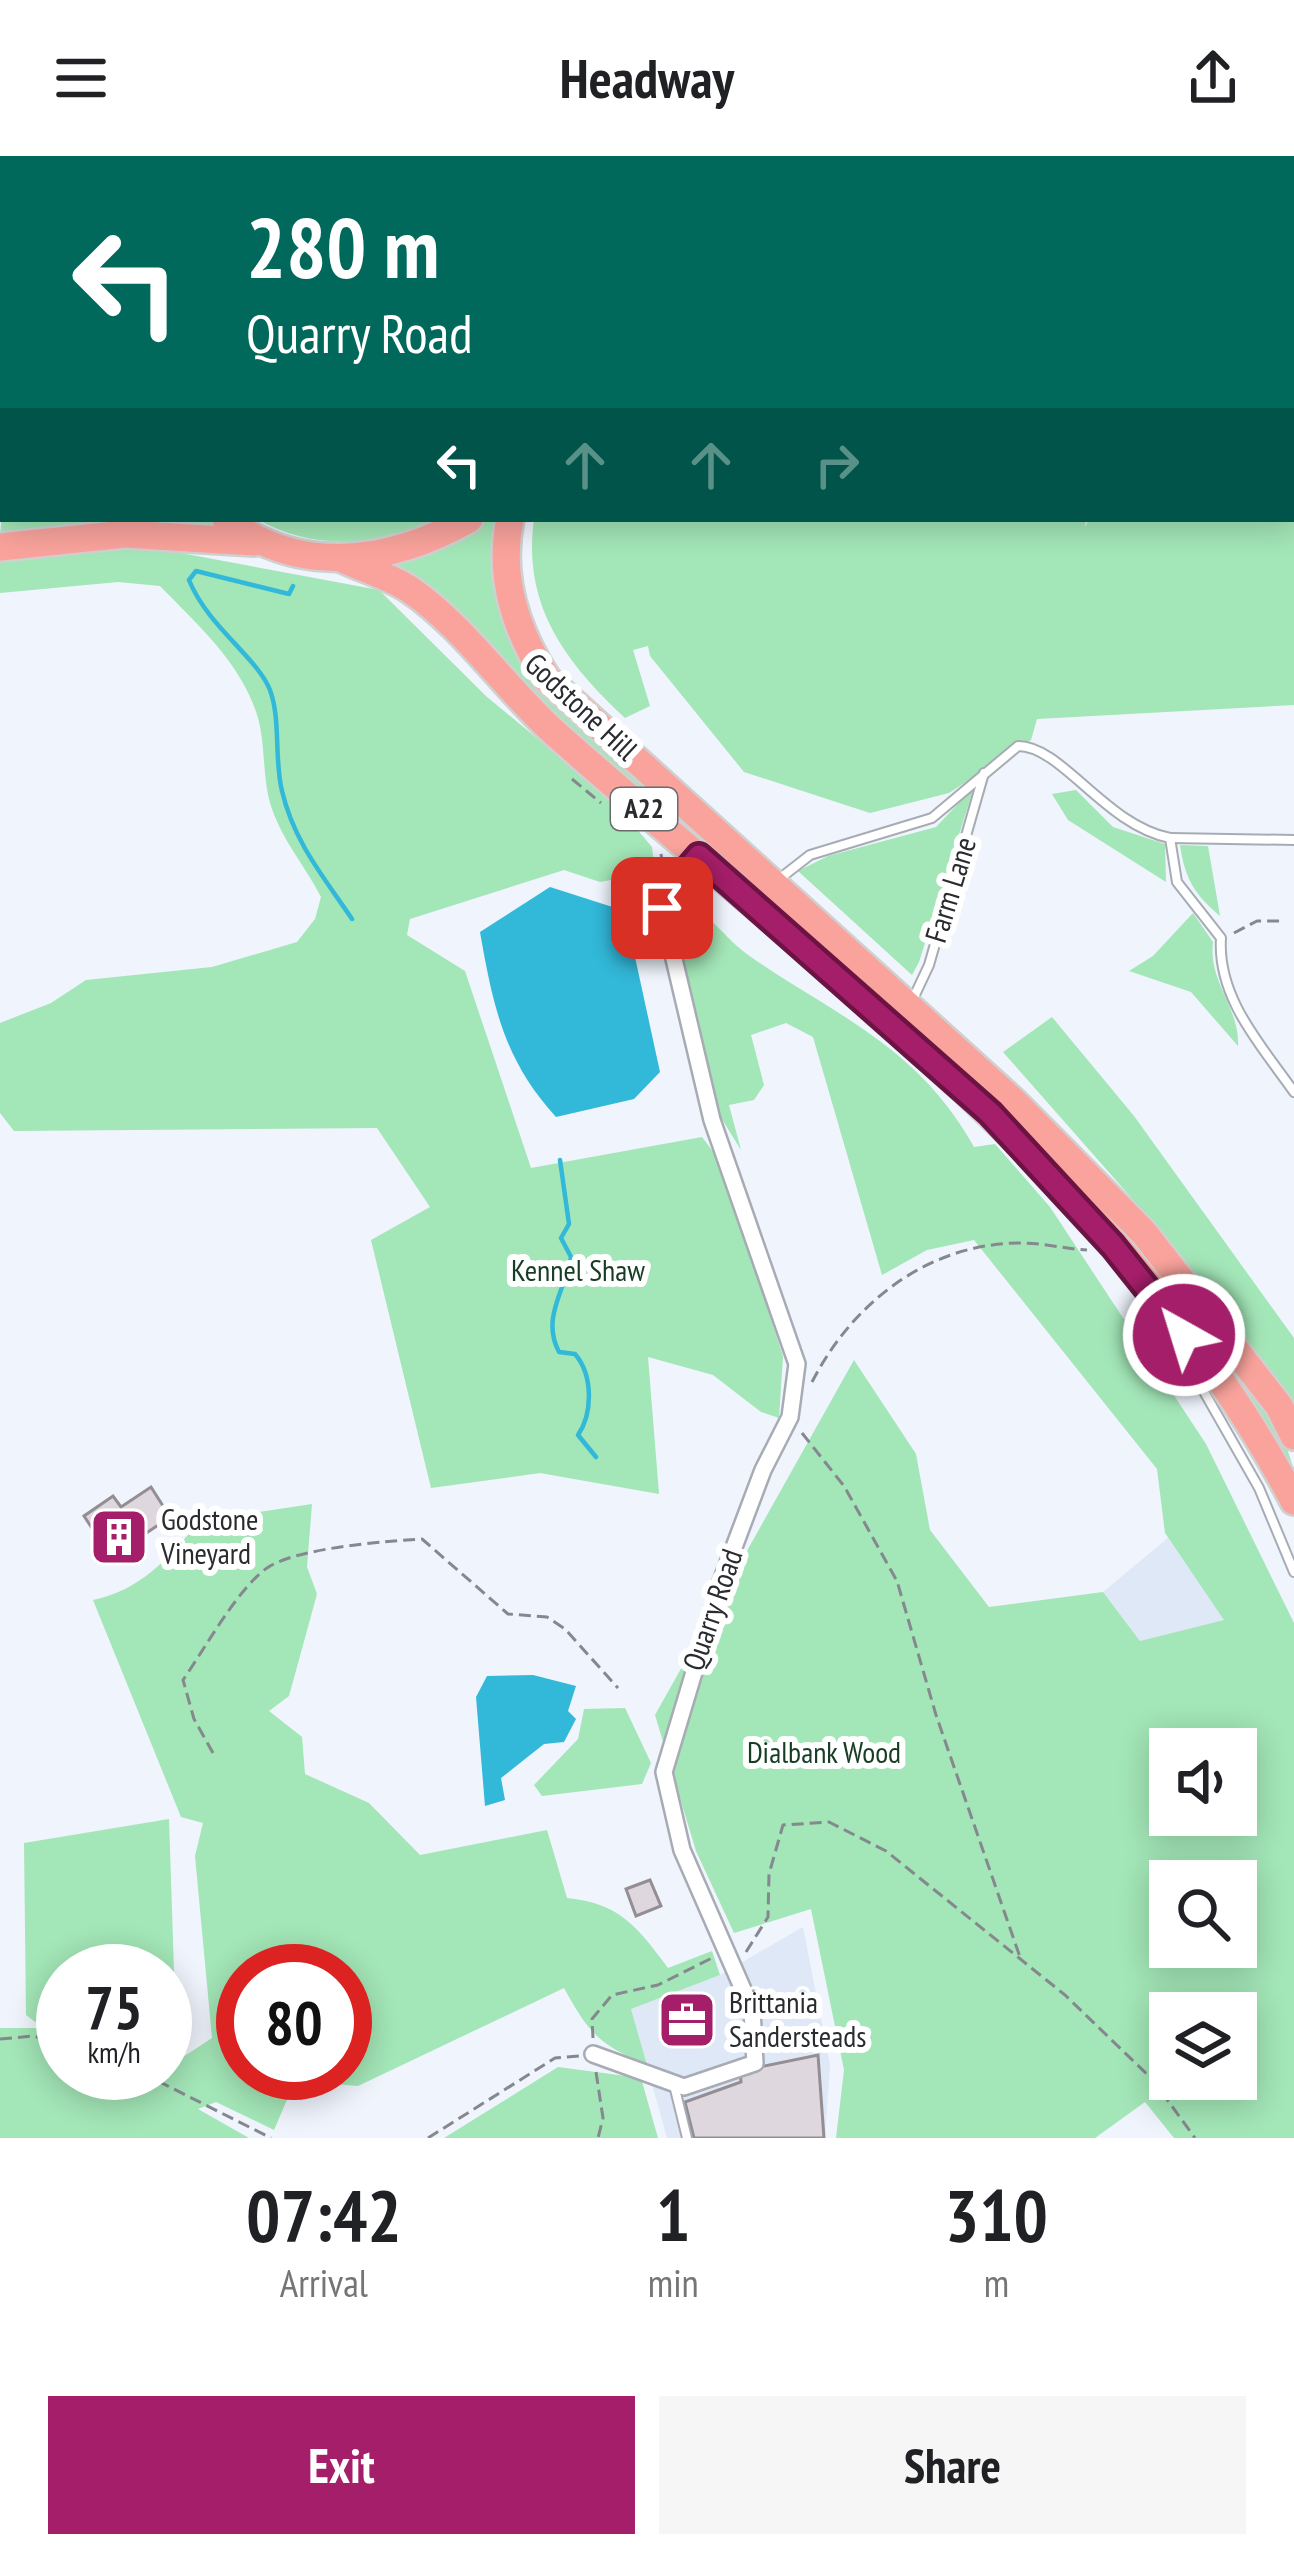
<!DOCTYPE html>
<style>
:root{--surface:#fff;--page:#f6f6f6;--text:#202124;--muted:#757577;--accent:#a51e69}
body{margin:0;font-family:"PT Sans Narrow",sans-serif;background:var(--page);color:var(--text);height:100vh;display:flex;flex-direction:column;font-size:45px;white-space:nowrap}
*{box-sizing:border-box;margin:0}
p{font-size:39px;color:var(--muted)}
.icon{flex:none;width:66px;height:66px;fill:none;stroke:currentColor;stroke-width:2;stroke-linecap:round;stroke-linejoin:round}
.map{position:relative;height:1982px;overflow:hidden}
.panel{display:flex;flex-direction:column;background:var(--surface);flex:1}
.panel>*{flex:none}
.guide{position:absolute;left:0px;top:0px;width:1296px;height:366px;box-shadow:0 6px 30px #0003;background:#00695c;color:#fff;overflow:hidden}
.tools{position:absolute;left:1149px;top:1572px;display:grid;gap:24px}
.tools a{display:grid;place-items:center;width:108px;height:108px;border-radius:0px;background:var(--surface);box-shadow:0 6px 30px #0003;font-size:60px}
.speed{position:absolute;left:36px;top:1788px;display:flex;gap:24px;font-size:60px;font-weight:700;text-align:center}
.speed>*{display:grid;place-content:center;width:156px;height:156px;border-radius:50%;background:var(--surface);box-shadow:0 6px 30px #0003;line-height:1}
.speed small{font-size:30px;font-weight:400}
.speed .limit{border:18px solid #d22;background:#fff;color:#111}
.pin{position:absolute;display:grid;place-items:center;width:102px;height:102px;color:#fff;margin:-51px;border-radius:24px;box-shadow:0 6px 18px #0006}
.me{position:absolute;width:132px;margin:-66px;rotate:321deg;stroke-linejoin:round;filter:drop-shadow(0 0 9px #0008)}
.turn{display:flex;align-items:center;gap:42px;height:252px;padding:0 48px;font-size:54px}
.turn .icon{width:156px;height:156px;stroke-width:2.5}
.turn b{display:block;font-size:84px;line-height:102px}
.lanes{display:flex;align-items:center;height:114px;padding:0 48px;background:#0003;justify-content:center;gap:60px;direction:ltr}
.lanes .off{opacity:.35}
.eta{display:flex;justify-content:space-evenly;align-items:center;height:204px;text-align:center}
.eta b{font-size:72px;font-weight:700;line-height:84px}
.action{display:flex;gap:24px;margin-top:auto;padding:24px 48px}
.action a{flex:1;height:138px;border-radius:0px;background:var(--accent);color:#fff;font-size:48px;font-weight:700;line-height:138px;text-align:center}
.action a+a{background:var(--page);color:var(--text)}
header{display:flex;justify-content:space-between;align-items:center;height:156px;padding:0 48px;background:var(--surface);font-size:54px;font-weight:700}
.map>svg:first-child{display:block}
</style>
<header><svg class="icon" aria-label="menu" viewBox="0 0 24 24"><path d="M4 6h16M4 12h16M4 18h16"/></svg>Headway<svg class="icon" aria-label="share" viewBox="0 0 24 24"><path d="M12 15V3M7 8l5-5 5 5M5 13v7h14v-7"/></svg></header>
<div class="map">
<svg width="1294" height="1982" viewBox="0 0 1294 1982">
<rect width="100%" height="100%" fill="#eff4fd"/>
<!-- built -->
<g fill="#dfe8f7">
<path d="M1168,1382L1225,1464L1140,1485L1103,1436Z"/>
<path d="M803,1771L830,1909L825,1982H667L631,1853L720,1819Z"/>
</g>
<!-- green -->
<g fill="#a3e6b7" fill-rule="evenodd">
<path d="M126,0H478L479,3H124Z"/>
<path d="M537,0H724L717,3Z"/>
<path d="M1294,101V549L1037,563L1031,584L949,637L870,657L744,616L650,500L648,490L633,494L650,550L625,562C565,506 522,449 534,363H1086L1085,371L1089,363H1293Z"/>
<path d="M3,344V363H215L231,375L0,381Z"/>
<path d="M257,363H446C383,388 318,398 257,363Z"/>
<path d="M485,363H496L493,416L503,458L630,612L685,671L373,406L466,380Z"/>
<path d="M94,392H154L379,434L487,541L613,645L652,691L656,724L648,734L627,721L600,726L564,714L410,763L407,779L465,815L531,1012L702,981L720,1005L783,1200L779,1262L761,1256L713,1219L648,1201L659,1338L540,1317L431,1332L371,1084L430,1051L377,972L14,975L0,957V867L51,847L86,824L212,811L297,786L315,763L321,741C306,711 284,687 272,653C262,625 266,591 258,562C243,509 198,469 160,430L118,426L0,437V404Z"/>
<path d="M974,631L919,806L912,819L798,715L828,700L936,671Z"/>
<path d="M1076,634L1113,671L1165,688L1166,726L1068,664L1052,638Z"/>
<path d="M720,689C827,785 1294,1199 1294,1324L1228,1217L712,696Z"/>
<path d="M1180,689L1208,690L1220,760C1194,738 1185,723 1180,689Z"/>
<path d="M678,746C711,755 723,782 751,801C839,861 919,892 974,991L995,988L1050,1051L1206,1288L1294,1467V1982H1174L1145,1946L1095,1982H836L844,1914L811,1753L734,1777L696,1695L655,1559L854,1204L916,1298L930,1374L989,1451L1103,1436L1140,1485L1224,1464L1165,1377L1157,1313L974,1084L927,1094L882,1119L813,881L786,867L751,879L764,929L754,944L729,949L741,994L720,960L670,768L667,752ZM1170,1593H1236V1659H1170ZM1170,1725H1236V1791H1170ZM1170,1857H1236V1923H1170Z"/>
<path d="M1193,757L1213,786C1208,826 1240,852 1238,890L1191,836L1129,815L1153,800Z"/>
<path d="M1052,861L1134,960L1294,1182V1259L1275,1221L1143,1055L1003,896Z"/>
<path d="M312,1348L307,1411L317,1438L289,1540L269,1555L302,1581L305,1618L369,1647L420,1699L547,1674L567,1742C619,1747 637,1770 668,1812L712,1795L720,1819L631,1853L647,1909C598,1888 589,1877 564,1832L358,1930L295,1925L274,1974L216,1946L198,1953L249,1982H0V1872H43L26,1859L24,1687L169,1663L177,1905L212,1882L195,1700L203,1667L181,1661L93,1444C142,1434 169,1401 200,1365ZM63,1815H165V1917H63ZM243,1815H345V1917H243Z"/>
<path d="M625,1552L651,1607L642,1628L542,1640L534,1629L578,1583L584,1553Z"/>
<path d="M558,1911L641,1922L658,1982H444Z"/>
</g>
<!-- water -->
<g fill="#32b8d9">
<path d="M550,731L625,755L660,916L634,943L556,961C504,904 493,850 480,776Z"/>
<path d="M533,1519L576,1530L568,1555L576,1563L564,1586L544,1588L501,1622L505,1644L485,1650L476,1541L487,1520Z"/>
</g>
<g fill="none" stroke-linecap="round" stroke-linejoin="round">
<!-- stream -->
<g stroke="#32b8d9" stroke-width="4.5">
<path d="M293,430L289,438L196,415L189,424C208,471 257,501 270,534C281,564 274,603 282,635C294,686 323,720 352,763"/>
<path d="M560,1004L569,1068L561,1082L571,1101C565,1135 541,1162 559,1196L575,1198C593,1219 593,1257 578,1279L596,1301"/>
</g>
</g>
<!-- building -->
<g fill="#ded7de" stroke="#948d94" stroke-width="3">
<path d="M151,1331L170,1361L111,1401L84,1360L113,1340L121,1351Z"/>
<path d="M650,1724L661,1750L636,1760L626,1733Z"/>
<circle cx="687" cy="1863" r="21"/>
<path d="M818,1899L824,1982H694L685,1946L741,1926L740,1915Z"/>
</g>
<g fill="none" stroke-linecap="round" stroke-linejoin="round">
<!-- lane casing -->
<g stroke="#a7acb4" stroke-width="12">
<g id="lane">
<path d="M1170,682L1294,684"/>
<path d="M778,724L810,699L932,662L1018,590C1062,590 1105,669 1170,682L1177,726L1221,782C1217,842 1261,889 1294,936"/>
<path d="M913,843L929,809L984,617"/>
<path d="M1174,1183L1259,1332L1294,1416"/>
<path d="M674,1929L687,1982"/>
</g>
</g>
<!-- street casing -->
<g stroke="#a7acb4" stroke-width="20">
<path id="street" d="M593,1898L684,1931L755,1907L752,1854L682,1694L664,1616L722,1423L763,1314L790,1261L797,1208L712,964L662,752L667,737L699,699"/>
</g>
<!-- highway casing -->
<g stroke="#d0d0d1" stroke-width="32">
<g id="highway">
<path d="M73,0L74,3"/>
<path d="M508,0L509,3"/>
<path d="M100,3L101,0"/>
<path d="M780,3L787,0"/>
<path d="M873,3L879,0"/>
<path d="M1019,3L1025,0"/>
<path d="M0,197L3,196"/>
<path d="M0,281L3,280"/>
<path d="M0,320L3,319"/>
<path d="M226,363C299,421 391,407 469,363"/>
<path d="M510,363C498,420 516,475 547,523L1014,946L1144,1077L1279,1250L1294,1280"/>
<path d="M0,391L125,378L254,386"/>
<path d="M343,403C364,413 389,420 409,433C465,471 506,534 557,579C819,812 1128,1029 1294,1345"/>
</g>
</g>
<!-- path -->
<g stroke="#85888e" stroke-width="3" stroke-dasharray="12 6" stroke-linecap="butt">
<path d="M572,623L601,647"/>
<path d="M661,698L664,718"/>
<path d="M1234,777L1257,765H1285"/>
<path d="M812,1226C853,1146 929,1087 1021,1087C1043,1087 1066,1093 1087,1094"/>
<path d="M802,1277L844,1330L897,1425L936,1559L1020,1801"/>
<path d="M213,1597L194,1563L183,1524C204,1494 238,1432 267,1412C295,1392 387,1385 422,1383L508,1458L547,1461L565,1473L618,1532"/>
<path d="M746,1796L768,1761L769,1718L783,1669L829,1666L886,1695L1065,1839L1153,1924L1195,1982"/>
<path d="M593,1882L592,1863L612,1839L658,1829L712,1802"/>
<path d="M0,1883L34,1880L63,1890"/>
<path d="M596,1916L603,1962L598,1982"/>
<path d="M142,1917L271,1982"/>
<path d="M428,1982L555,1902L580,1900"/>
</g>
<!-- lane -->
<use href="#lane" stroke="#fff" stroke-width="8"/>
<!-- street -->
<use href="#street" stroke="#fff" stroke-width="15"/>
<!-- highway -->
<use href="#highway" stroke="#f9a39c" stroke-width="27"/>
</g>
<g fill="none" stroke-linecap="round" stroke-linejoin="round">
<!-- route casing -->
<g stroke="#6b1444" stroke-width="30">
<path id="route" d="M662,752L667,737L699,700L990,957L1113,1090L1184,1179"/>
</g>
<!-- route -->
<use href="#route" stroke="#a51e69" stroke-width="21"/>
</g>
<!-- icons -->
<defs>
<g id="building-square" transform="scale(3)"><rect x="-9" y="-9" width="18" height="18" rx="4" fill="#a51e69" stroke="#fff"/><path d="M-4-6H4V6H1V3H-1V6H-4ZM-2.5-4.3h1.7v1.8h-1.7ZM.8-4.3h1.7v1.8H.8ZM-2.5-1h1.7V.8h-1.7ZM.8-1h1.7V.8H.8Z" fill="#fff"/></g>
<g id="office-square" transform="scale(3)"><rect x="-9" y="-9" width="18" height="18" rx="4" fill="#a51e69" stroke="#fff"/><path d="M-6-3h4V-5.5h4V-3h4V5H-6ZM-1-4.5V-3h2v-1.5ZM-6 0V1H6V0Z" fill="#fff"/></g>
</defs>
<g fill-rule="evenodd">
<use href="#building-square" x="119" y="1381"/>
<use href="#office-square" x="687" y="1864"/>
</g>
<g text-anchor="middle" stroke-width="12" stroke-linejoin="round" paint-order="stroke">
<!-- shield labels -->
<rect fill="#fff" stroke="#696b6d" stroke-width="3" x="611" y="632" width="66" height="42" rx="9"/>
<g font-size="27" font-weight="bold" fill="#292b2e">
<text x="644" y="662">A22</text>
</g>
<!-- street labels -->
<g font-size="30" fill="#292b2e" stroke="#fff">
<text transform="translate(581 551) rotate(43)" y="10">Godstone Hill</text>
<text transform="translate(951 734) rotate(-73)" y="10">Farm Lane</text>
<text transform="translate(713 1454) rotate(-71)" y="10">Quarry Road</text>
</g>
<!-- park labels -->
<g font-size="30" fill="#183d25" stroke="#fff">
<text x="578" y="1125">Kennel Shaw</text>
<text x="824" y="1607">Dialbank Wood</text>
</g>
<!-- poi labels -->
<g font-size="30" fill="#292b2e" stroke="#fff" text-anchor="start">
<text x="161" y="1374">Godstone<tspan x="161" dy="34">Vineyard</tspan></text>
<text x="729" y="1857">Brittania<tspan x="729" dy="34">Sandersteads</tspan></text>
</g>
</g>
</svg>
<div class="tools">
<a><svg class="icon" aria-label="sound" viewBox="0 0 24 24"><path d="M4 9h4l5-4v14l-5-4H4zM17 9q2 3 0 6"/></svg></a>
<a><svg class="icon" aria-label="search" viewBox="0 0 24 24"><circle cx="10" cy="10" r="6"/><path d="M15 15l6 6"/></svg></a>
<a><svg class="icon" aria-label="layers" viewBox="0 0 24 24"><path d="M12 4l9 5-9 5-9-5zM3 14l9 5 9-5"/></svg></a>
</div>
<div class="speed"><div>75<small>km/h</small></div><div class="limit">80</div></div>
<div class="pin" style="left:662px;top:752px;background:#d93025"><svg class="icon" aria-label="arrive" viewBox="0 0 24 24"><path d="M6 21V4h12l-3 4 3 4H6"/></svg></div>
<svg class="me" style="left:1184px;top:1179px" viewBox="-20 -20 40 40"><circle r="17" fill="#a51e69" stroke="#fff" stroke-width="3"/><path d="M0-11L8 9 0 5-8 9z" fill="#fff"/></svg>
<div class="guide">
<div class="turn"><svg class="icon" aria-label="left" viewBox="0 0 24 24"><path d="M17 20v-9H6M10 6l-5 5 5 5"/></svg><div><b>280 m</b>Quarry Road</div></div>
<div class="lanes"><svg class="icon" aria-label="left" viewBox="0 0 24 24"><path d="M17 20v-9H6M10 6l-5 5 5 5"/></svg><svg class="icon off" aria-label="ahead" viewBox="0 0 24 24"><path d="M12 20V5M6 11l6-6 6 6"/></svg><svg class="icon off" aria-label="ahead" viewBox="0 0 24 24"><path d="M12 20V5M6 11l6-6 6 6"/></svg><svg class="icon off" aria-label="right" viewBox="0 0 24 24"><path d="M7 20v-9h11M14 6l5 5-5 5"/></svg></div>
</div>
</div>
<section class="panel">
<div class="eta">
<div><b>07:42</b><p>Arrival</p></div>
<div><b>1</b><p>min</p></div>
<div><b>310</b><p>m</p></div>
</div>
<div class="action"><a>Exit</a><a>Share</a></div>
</section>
